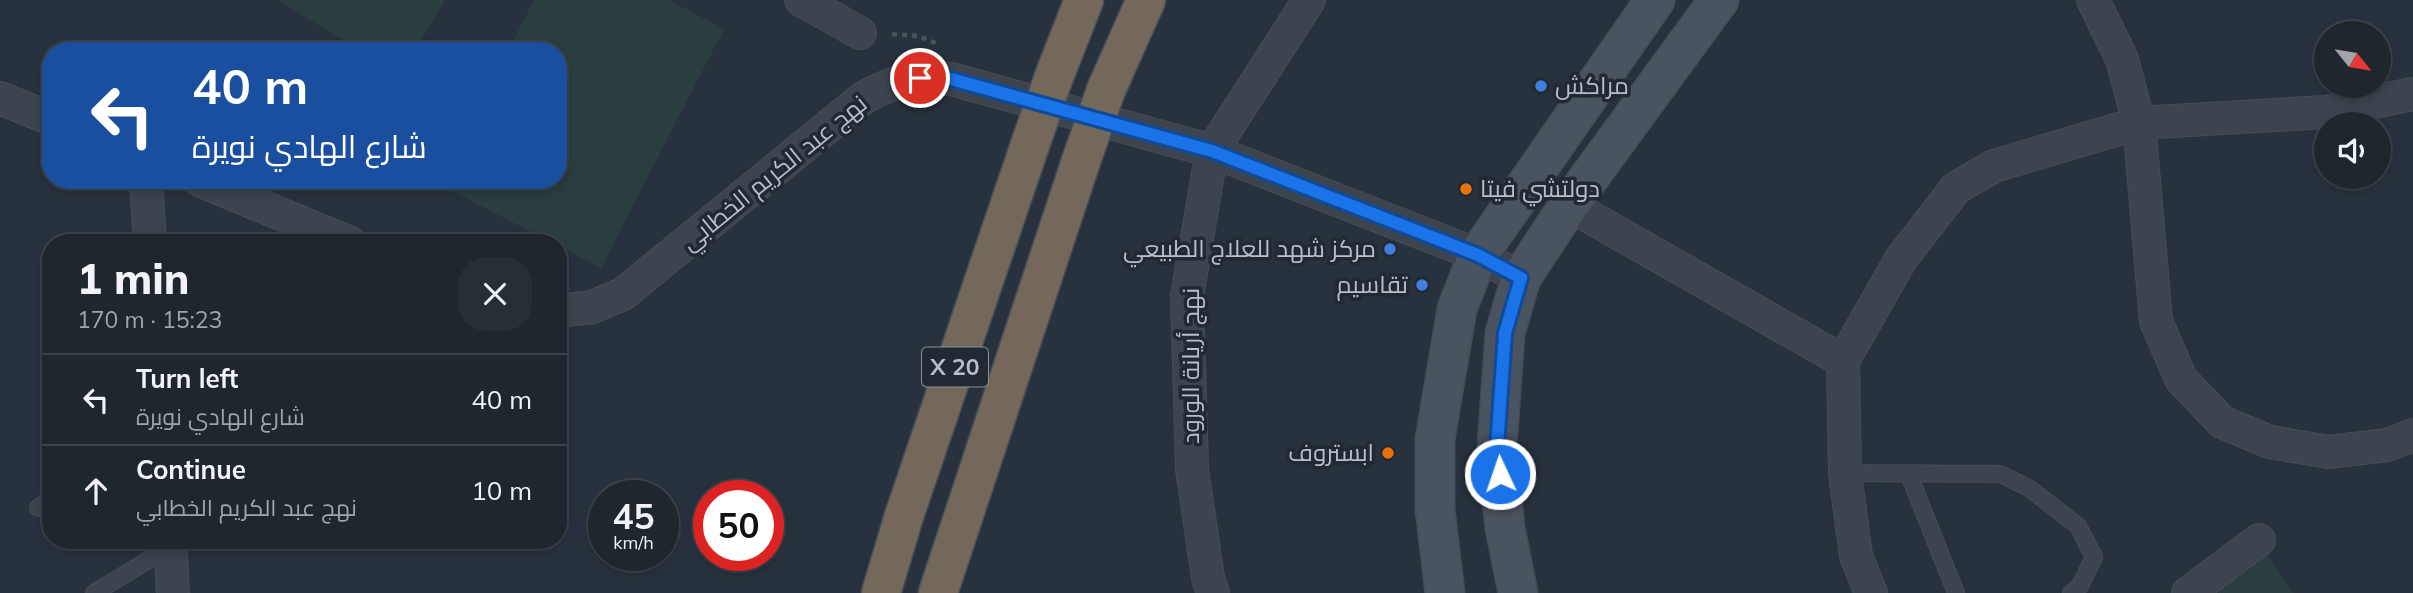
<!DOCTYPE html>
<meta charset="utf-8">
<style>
:root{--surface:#1e262e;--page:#262e36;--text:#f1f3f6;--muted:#a1a5aa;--line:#3c434a}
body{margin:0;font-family:Mulish,Cairo,sans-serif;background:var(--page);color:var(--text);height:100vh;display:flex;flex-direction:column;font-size:26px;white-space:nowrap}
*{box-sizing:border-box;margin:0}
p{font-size:23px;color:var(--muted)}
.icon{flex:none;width:38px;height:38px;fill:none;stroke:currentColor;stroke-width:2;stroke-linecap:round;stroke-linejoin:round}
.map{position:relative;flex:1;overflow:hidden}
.side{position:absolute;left:42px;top:234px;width:525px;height:315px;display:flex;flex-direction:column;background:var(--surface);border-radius:28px;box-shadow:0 4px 10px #0003,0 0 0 2px var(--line)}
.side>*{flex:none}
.guide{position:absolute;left:42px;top:42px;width:525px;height:147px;border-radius:28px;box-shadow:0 4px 10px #0003,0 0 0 2px var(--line);background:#1a4fa0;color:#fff;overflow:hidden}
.needle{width:46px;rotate:120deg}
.controls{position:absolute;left:2314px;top:21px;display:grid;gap:14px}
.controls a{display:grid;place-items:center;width:77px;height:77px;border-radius:50%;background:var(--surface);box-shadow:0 4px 10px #0003,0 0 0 2px var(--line);font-size:35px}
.speed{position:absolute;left:588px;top:480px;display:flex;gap:14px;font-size:35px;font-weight:700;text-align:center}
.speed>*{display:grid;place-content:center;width:91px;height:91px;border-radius:50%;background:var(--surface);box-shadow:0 4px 10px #0003,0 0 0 2px var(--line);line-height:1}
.speed small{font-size:18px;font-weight:400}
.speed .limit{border:10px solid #d22;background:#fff;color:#111}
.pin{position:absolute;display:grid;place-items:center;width:60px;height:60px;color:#fff;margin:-30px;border:4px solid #fff;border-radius:50%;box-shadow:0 2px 7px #0007}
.me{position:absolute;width:77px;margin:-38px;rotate:357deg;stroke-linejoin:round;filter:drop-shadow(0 0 5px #0008)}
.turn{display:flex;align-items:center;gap:24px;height:147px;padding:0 35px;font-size:32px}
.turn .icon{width:91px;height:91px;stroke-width:2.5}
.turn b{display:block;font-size:49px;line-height:60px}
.round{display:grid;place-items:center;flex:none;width:74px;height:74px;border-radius:28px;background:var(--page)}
.overview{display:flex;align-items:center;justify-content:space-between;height:119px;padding:0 35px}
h1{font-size:42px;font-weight:800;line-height:52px}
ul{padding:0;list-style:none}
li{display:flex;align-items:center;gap:21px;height:91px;padding:0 35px;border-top:2px solid var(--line)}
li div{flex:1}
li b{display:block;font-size:26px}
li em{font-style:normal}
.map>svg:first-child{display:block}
</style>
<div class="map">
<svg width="2413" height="593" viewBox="0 0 2413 593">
<rect width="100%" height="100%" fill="#28323e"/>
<!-- green -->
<g fill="#2a3d3f">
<path d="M277,0H445L415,51H361Z"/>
<path d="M534,0H669L724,29L601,268L558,246V243H553L438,184L440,180H558V51H508Z"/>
<path d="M2266,552L2293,593H2213Z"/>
</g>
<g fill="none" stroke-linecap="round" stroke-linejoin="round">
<!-- lane casing -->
<g stroke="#454d57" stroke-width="18">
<g id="lane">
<path d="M1845,473L2000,474L2029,488L2078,526L2094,557L2080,586L2071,593"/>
<path d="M1909,475L1956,593"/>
<path d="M38,508L51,499"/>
<path d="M94,593L170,547"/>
</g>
</g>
<!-- street casing -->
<g stroke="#454d57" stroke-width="34">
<g id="street">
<path d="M801,0L860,33"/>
<path d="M2093,0L2122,59L2139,123L2156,321L2181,379L2222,422L2270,442L2329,452L2387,445L2413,435"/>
<path d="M0,98L51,119"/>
<path d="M146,180L150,243"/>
<path d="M199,180L350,243"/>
<path d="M1569,205L1843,361"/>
<path d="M558,311L592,307L623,294L863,98C898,79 911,77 951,79L1212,151L1478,255L1521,278"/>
<path d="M170,541L173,593"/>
<path d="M1213,593L1208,578L1192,469L1187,296L1212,151L1309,0"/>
<path d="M1871,593L1856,556L1845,473L1843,361L1901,259L1956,188L1994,166L2139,123L2326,112L2413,94"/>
<path d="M2188,593L2259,540"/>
</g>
</g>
<!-- secondary casing -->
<g stroke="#454d57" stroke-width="41">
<g id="secondary">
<path d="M1445,593L1435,509V439L1457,309L1478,255L1655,0"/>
<path d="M1518,593L1505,528L1497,447L1505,333L1521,278L1569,205L1719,0"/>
</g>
</g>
<!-- highway casing -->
<g stroke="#474f58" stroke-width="41">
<g id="highway">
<path d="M1055,74L1084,0"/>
<path d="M1106,90L1146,0"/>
<path d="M881,593L904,516L1031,142"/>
<path d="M938,593L1081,161"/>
</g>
</g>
<!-- path -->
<path stroke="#435657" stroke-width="4.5" stroke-dasharray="5 5" stroke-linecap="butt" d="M892,34L918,36L938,44"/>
<!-- lane -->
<use href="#lane" stroke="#3c444e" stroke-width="16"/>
<!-- street -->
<use href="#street" stroke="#3c444e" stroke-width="32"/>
<!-- secondary -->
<use href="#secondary" stroke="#4a5360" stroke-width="38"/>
<!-- highway -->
<use href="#highway" stroke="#73685a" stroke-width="38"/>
<!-- highway-bridge casing -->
<g stroke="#474f58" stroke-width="41" stroke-linecap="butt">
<g id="highway-bridge">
<path d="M1031,142L1055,74"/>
<path d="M1081,161L1106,90"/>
</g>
</g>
<!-- highway-bridge -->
<use href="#highway-bridge" stroke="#73685a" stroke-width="38"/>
</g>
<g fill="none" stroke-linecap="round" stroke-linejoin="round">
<!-- route casing -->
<g stroke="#114b97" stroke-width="18">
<path id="route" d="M920,78L951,79L1212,151L1478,255L1521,278L1505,333L1497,447L1500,474"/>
</g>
<!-- route -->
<use href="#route" stroke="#1a73e8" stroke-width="12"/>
</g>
<!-- markers -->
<g fill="#3f7fe0" stroke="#212933" stroke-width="2.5">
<circle cx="1541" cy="86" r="7"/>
<circle cx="1390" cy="249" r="7"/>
<circle cx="1422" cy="285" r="7"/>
</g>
<g fill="#e8710a" stroke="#212933" stroke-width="2.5">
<circle cx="1466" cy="189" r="7"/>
<circle cx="1388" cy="453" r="7"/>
</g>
<g text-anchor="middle" stroke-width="7" stroke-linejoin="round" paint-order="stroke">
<!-- shield labels -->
<rect fill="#212933" stroke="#8b929b" stroke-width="2" x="922" y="347.5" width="66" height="39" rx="5"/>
<g font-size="23" font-weight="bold" fill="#b8bfc8">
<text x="955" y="375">X 20</text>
</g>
<!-- poi labels -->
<g font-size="24" fill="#b8bfc8" stroke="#212933" text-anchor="end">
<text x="1555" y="94" text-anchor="start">مراكش</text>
<text x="1480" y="197" text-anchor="start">دولتشي فيتا</text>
<text x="1376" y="257">مركز شهد للعلاج الطبيعي</text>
<text x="1408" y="293">تقاسيم</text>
<text x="1374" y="461">ابستروف</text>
</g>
<!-- street labels -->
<g font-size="24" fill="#b8bfc8" stroke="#212933">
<text transform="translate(774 173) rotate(-39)" y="8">نهج عبد الكريم الخطابي</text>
<text transform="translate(1191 366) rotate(-90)" y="8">نهج أريانة الورود</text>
</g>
</g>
</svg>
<div class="controls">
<a><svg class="needle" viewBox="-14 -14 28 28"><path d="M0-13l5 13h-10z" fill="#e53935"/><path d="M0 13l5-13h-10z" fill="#a1a5aa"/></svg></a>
<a><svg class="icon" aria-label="sound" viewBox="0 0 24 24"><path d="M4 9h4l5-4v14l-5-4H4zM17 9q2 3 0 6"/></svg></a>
</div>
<div class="speed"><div>45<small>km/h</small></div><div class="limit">50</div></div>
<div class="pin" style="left:920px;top:78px;background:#d93025"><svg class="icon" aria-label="arrive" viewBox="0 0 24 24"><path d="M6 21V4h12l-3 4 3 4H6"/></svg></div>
<svg class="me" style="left:1500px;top:474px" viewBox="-20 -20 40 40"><circle r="17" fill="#1a73e8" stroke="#fff" stroke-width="3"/><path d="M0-11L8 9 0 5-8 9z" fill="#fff"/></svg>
<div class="guide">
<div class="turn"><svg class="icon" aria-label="left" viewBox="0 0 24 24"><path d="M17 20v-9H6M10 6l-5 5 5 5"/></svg><div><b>40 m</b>شارع الهادي نويرة</div></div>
</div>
<section class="side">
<div class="overview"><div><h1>1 min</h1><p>170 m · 15:23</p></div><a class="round"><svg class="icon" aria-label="close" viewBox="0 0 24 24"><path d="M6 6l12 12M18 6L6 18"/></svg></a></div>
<ul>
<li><svg class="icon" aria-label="left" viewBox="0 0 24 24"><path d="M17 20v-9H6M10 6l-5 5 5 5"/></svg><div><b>Turn left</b><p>شارع الهادي نويرة</p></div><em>40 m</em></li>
<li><svg class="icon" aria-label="ahead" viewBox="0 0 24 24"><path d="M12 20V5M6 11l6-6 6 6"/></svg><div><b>Continue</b><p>نهج عبد الكريم الخطابي</p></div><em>10 m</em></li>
</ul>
</section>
</div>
